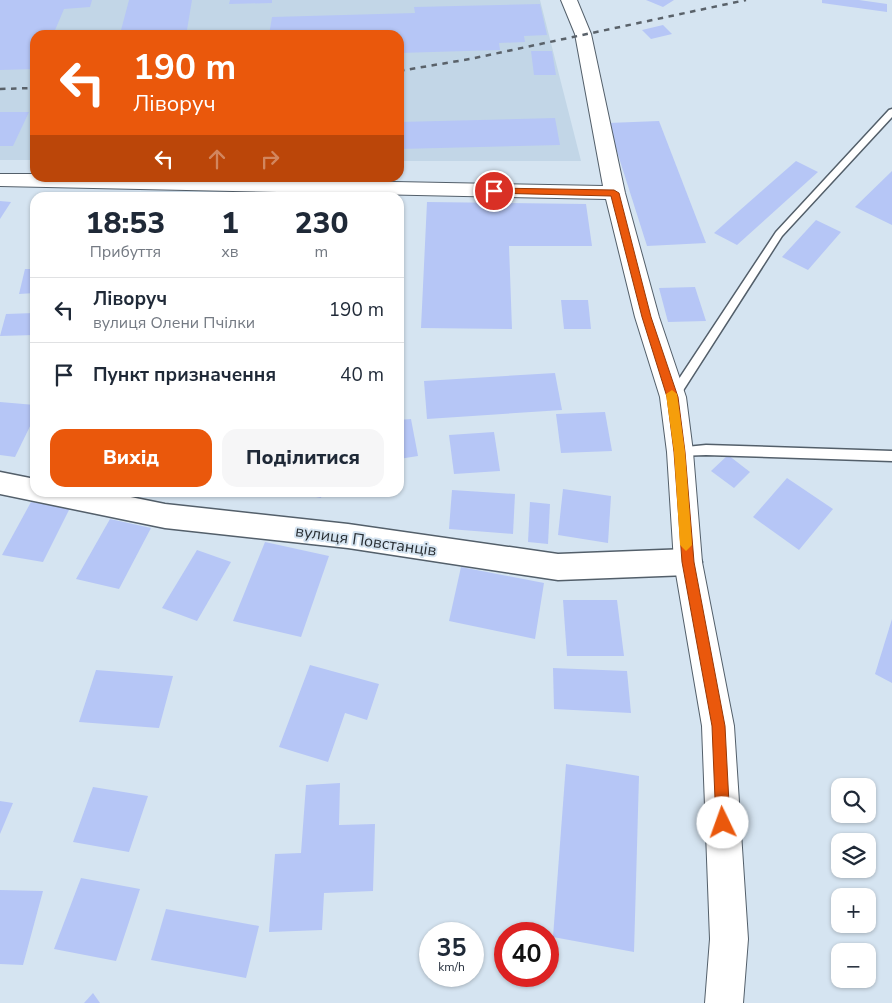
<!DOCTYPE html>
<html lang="uk">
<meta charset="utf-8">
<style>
:root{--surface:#fff;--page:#f6f6f7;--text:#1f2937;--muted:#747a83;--line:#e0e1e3;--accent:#ea580c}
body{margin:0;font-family:"Nunito Sans",sans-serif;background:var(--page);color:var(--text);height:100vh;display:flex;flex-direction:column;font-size:19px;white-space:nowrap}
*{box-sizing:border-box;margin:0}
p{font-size:16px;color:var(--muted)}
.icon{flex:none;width:28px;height:28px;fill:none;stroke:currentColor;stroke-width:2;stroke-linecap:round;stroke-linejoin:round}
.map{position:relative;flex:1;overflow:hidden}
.side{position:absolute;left:30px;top:192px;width:374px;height:305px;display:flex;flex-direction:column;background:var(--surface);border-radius:15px;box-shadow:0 1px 4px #0004}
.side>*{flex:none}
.hud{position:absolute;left:30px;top:30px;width:374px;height:152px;border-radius:15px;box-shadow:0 1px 4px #0004;background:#ea580c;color:#fff;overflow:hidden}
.buttons{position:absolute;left:831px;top:778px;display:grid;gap:10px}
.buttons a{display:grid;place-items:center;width:45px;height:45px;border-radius:10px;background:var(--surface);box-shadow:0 1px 4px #0004;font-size:25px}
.speed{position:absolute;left:419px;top:922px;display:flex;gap:10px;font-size:25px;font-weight:700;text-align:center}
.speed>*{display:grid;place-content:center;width:65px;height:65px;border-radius:50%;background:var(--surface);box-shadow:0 1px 4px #0004;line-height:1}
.speed small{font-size:12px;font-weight:400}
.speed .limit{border:8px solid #d22;background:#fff;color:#111}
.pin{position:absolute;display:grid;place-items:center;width:42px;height:42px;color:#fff;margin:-21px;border:2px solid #fff;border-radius:50%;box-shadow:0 1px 5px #0007}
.me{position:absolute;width:55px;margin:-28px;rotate:357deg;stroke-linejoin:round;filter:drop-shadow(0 0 4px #0008)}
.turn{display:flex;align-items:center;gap:18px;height:105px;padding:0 20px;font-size:22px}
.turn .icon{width:65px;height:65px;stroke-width:2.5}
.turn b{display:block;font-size:35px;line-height:42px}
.lanes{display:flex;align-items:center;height:48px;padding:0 20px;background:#0003;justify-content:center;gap:25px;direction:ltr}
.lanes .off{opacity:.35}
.eta{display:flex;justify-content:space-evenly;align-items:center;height:85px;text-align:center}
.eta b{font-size:30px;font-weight:800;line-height:35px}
.cta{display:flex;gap:10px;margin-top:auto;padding:10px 20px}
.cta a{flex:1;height:58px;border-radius:15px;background:var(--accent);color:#fff;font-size:20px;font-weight:800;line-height:58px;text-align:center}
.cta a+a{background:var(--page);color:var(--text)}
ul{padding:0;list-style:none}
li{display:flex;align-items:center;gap:15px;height:65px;padding:0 20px;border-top:1px solid var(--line)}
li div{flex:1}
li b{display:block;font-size:19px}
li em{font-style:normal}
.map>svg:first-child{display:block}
</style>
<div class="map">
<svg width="892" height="1003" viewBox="0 0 892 1003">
<rect width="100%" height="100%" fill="#d5e4f1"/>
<!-- built -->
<path fill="#c2d6e7" d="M0,0H540L581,161H399V35H35V160H0Z"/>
<!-- building -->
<g fill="#b6c6f6">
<path d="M0,0H92L90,7L64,9L53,35H35V69L0,70Z"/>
<path d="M129,0H192L187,30L120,34Z"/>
<path d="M230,0H272V3L229,4Z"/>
<path d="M646,0H674L663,7Z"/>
<path d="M822,0H859L887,4V12L822,3Z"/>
<path d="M540,4L547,35L524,36L525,42L499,43L500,50L399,53V35H269L272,17L415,13L414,7Z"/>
<path d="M663,25L672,34L651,39L642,30Z"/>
<path d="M531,51H552L556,75H534Z"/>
<path d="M0,112H29L13,146H0Z"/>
<path d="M555,118L560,145L399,149V122Z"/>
<path d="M659,121L706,243L647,246L608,123Z"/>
<path d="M796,161L818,172L737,245L714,233Z"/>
<path d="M892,171V225L855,207Z"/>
<path d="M0,201L11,202L0,219Z"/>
<path d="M427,202L586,204L592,246H509L512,329L421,328Z"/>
<path d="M816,220L841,232L808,270L782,257Z"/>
<path d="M25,269H35V293L19,294Z"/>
<path d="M695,287L706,321L668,322L659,288Z"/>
<path d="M561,300H588L591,329H564Z"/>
<path d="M35,313V335L0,336L6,314Z"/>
<path d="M555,373L562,410L427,419L424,381Z"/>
<path d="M0,402L35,405V416L15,457L0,455Z"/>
<path d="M605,412L612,451L561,453L556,414Z"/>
<path d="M411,419L418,456L399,459V420Z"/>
<path d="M494,432L500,471L454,474L449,435Z"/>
<path d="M728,455L750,472L734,488L711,471Z"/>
<path d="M787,478L833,509L799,550L753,517Z"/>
<path d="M563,489L611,496L608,543L558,535Z"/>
<path d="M452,490L515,494L513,534L449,529Z"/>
<path d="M290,492H323L321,498Z"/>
<path d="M31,502L70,508L43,562L2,555Z"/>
<path d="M530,502L550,504L548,544L528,542Z"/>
<path d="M110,519L151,528L119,589L76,579Z"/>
<path d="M265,542L329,556L301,637L233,621Z"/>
<path d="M197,550L231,562L197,621L162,608Z"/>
<path d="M461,567L544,583L535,639L449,621Z"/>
<path d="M563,600H617L624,656H567Z"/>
<path d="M892,619V683L875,674Z"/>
<path d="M310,665L379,684L367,720L345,713L328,762L279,747Z"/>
<path d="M553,668L627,671L631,713L554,709Z"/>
<path d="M96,670L173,676L159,728L79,722Z"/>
<path d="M566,764L639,776L634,952L553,937Z"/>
<path d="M340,783L339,825L375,824L373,891L324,893L322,930L269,932L275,854L301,853L306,785Z"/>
<path d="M93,787L148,796L129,852L73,842Z"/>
<path d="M0,801L13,803L0,834Z"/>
<path d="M81,878L140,889L116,961L54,949Z"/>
<path d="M0,890L43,891L23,965L0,964Z"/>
<path d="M166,909L259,926L246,978L151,960Z"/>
<path d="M93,993L100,1003H84Z"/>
</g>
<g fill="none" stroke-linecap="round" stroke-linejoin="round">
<!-- lane casing -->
<g stroke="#535f6a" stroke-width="3">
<g id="lane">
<path d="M892,109V117L782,236L677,400H669L667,397L669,394L776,232L889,110Z"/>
<path d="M706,445L892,451V461L706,455L676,456L674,452L676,448Z"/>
</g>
</g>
<!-- street casing -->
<g stroke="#535f6a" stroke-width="3">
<path id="street" d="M0,472L35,479V492H106L165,504L348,524L558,554L688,549L698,553L702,562L698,571L688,575L558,580L348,548L165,528L0,494Z"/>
</g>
<!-- secondary casing -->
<g stroke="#535f6a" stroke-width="2">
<path id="secondary" d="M561,0H577L591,34L625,193L659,317L686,397L693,452L702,562L734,726L748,939L743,1003H705L710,939L702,726L674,562L667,452L660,397L635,317L606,199L0,186V174H35V178H188L603,186L575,34Z"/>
</g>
<!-- lane -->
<use href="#lane" fill="#fff" fill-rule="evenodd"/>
<!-- street -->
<use href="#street" fill="#fff" fill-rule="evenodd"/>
<!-- secondary -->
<use href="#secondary" fill="#fff" fill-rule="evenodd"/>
<!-- rail -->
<g stroke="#5a626a" stroke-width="2.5" stroke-dasharray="5.5 5.5" stroke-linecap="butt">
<path d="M399,71L470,59L746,0"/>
<path d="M0,89L35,88"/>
</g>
</g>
<!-- route -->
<path fill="#ea580c" stroke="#983908" d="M494,188L614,190L619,193L651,317L678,397L685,452L694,562L725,726L730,823L728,828L723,830L718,828L716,823L712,726L682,562L674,452L667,397L642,317L611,196L491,193V189Z"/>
<!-- slow -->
<path fill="#f59e0b" d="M672,390L677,394L685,452L692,545L686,551L680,545L674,452L666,394Z"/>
<g text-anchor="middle" stroke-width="4" stroke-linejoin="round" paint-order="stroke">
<!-- street labels -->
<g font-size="16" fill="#282e33" stroke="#d5e4f1">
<text transform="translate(366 540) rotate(8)" y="6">вулиця Повстанців</text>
</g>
</g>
</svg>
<div class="buttons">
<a><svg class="icon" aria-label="search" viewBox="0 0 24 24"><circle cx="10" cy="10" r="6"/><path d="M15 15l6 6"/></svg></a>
<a><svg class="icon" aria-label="layers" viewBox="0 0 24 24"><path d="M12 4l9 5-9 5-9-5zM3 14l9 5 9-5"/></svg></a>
<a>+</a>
<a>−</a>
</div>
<div class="speed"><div>35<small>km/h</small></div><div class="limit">40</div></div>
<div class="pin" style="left:494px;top:191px;background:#d93025"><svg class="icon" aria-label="arrive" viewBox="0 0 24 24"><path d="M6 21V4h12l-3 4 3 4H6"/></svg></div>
<svg class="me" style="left:723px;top:823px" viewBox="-20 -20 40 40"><circle r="19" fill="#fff"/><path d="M0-13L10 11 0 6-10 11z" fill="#ea580c"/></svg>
<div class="hud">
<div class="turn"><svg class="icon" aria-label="left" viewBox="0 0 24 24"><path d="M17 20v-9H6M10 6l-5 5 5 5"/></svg><div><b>190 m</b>Ліворуч</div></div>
<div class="lanes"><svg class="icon" aria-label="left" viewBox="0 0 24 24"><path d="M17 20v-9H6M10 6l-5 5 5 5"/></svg><svg class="icon off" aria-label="ahead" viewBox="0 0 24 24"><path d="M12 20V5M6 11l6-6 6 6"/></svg><svg class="icon off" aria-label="right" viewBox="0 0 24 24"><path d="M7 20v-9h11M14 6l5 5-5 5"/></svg></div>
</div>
<section class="side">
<div class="eta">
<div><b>18:53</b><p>Прибуття</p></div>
<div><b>1</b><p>хв</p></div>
<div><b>230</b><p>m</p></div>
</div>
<ul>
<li><svg class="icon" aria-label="left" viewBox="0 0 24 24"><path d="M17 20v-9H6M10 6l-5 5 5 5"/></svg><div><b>Ліворуч</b><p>вулиця Олени Пчілки</p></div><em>190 m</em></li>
<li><svg class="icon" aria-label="arrive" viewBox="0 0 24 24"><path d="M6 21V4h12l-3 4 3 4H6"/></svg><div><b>Пункт призначення</b></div><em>40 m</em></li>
</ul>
<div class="cta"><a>Вихід</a><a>Поділитися</a></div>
</section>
</div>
